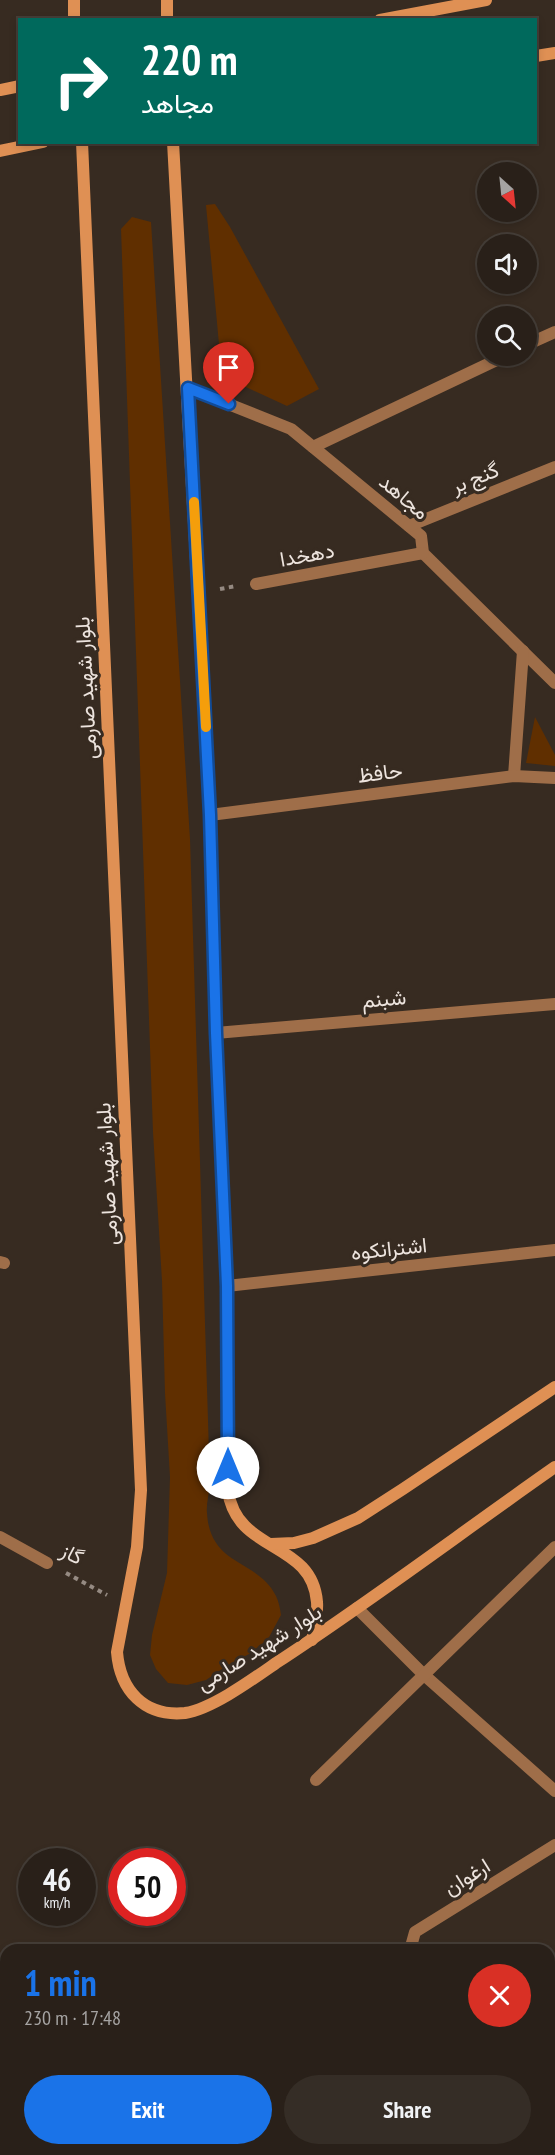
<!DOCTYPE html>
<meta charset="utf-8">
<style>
:root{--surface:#292019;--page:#352d26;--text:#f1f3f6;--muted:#a5a3a2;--line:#453e38;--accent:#1a73e8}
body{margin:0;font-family:"PT Sans Narrow",Vazirmatn,sans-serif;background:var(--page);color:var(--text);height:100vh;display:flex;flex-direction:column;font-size:22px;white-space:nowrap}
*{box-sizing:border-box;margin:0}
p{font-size:20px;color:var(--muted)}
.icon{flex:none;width:33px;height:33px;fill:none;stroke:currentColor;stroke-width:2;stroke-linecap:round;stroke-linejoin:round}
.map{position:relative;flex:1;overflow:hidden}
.sheet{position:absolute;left:0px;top:1944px;width:555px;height:212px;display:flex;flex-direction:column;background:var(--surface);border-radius:18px 18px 0 0;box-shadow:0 3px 9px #0003,0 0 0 2px var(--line)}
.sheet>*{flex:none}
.hud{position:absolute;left:18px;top:18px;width:519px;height:126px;border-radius:0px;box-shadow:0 3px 9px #0003,0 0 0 2px var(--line);background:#00695c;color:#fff;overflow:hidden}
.needle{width:39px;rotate:153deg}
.buttons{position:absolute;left:477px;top:162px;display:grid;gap:12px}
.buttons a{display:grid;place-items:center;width:60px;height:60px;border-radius:50%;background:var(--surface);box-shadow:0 3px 9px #0003,0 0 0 2px var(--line);font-size:30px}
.speed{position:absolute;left:18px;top:1848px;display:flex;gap:12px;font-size:30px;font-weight:700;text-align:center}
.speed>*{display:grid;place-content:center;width:78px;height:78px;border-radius:50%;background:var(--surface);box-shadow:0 3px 9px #0003,0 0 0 2px var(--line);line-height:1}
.speed small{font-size:15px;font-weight:400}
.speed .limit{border:9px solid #d22;background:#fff;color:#111}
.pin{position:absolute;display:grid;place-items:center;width:51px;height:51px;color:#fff;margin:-62px -26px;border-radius:50% 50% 50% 0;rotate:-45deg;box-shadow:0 0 6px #0007}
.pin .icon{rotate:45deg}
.me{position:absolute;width:66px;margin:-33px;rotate:0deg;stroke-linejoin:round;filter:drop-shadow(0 0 4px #0008)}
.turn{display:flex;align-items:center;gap:21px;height:126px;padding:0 24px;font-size:27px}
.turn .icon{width:78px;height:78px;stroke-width:2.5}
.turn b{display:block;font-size:42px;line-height:51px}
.round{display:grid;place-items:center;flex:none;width:63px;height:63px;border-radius:32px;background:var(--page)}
.overview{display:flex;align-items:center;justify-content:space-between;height:102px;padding:0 24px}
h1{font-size:36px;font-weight:700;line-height:45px;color:var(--accent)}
.primary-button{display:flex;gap:12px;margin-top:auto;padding:12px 24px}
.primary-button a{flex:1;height:69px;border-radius:36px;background:var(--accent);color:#fff;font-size:24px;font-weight:700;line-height:69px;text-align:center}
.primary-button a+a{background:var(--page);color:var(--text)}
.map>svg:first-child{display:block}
</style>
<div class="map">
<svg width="555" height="2155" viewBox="0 0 555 2155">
<rect width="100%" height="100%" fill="#372b21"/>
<!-- green -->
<g fill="#602f00">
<path d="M215,204L230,227L319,389L287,406L222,376L206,205Z"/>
<path d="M132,217L151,222L190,839L210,1485C209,1494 206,1504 207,1513C210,1567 258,1559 276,1596C279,1602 280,1609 281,1615L268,1639L249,1654L225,1667L206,1680L187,1685L168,1683L156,1669L150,1655L152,1635L167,1573L170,1477L165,1393L162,1281L153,1132L121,229Z"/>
<path d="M535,717L555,755V766L526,763Z"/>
</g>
<!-- building -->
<path fill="#52443a" stroke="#99897e" stroke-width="1.5" d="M6,2033V2137L0,2136Z"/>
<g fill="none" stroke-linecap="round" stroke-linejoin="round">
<!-- path -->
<g stroke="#958a82" stroke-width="4" stroke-dasharray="4.5 4.5" stroke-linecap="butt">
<path d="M220,589L236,586"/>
<path d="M66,1573L107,1595"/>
</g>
<!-- street -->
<g stroke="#9f6e49" stroke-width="12">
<path d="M526,345L555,332"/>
<path d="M188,388L291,429L421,536L423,553L555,683"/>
<path d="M313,447L505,356"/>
<path d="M409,526L555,467"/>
<path d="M256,584L423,553"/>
<path d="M514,776L523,651"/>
<path d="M210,815L514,776L555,778"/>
<path d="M216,1033L555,1004"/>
<path d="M0,1262L4,1263"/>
<path d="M227,1286L555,1250"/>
<path d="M0,1537L47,1563"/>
<path d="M357,1608L423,1674L555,1791"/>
<path d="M316,1780L555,1547"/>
<path d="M410,1950L415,1932L555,1845"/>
<path d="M368,2155L369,2150"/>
</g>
<!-- secondary -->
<g stroke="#df9054" stroke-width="12">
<path d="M74,0V20"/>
<path d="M167,0V20"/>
<path d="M380,20L486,0"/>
<path d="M536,56L555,53"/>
<path d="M0,90L20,86"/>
<path d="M82,142L141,1490L137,1547L117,1652C120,1690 144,1717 185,1713C212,1709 253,1679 276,1663C371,1601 462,1532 555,1467"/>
<path d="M173,142L210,815L216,1033L227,1286L228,1491C237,1554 312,1540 317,1602C318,1615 315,1627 312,1640"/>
<path d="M0,151L43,142"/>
<path d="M271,1544L294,1543L313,1538L358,1518L403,1489L555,1387"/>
</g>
</g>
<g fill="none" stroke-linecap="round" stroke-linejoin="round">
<!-- route casing -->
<g stroke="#114b97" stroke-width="15">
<path id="route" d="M228,1468L227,1286L216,1033L210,815L188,388L229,404"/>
</g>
<!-- route -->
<use href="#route" stroke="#1a73e8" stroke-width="10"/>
<!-- slow -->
<path stroke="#f59e0b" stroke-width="10" d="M194,502L206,727"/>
</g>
<g text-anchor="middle" stroke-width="6" stroke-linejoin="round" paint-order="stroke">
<!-- street labels -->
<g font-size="21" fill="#ede4de" stroke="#372b21">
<text transform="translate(475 478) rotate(-22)" y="7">گنج بر</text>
<text transform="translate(404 497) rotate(40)" y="7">مجاهد</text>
<text transform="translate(307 555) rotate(-10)" y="7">دهخدا</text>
<text transform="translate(86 688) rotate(-93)" y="7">بلوار شهید صارمی</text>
<text transform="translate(380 773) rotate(-7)" y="7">حافظ</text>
<text transform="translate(384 999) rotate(-5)" y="7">شبنم</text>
<text transform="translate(107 1174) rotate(-93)" y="7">بلوار شهید صارمی</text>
<text transform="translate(389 1249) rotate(-6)" y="7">اشترانکوه</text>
<text transform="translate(72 1554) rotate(28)" y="7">گاز</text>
<text transform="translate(259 1648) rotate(-32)" y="7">بلوار شهید صارمی</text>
<text transform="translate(467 1877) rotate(-32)" y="7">ارغوان</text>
</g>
</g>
</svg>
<div class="buttons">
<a><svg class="needle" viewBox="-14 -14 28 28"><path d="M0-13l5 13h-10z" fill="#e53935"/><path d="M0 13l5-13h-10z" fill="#a5a3a2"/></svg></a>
<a><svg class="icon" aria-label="sound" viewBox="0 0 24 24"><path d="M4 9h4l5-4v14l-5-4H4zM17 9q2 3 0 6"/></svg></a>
<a><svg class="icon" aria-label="search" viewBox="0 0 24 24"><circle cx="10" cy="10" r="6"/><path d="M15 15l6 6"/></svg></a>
</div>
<div class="speed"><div>46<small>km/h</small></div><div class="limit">50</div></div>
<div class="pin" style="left:229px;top:404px;background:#d93025"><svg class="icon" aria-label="arrive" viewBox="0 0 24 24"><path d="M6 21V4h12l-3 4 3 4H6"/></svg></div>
<svg class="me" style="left:228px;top:1468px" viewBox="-20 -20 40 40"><circle r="19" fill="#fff"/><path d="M0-13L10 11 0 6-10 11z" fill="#1a73e8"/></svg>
<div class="hud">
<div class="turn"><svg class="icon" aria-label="right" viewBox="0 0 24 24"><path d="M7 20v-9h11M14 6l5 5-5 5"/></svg><div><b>220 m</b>مجاهد</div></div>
</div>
<section class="sheet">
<div class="overview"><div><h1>1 min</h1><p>230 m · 17:48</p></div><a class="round" style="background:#d93025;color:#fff"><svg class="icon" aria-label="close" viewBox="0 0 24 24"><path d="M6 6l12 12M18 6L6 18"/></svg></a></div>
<div class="primary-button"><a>Exit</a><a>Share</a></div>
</section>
</div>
